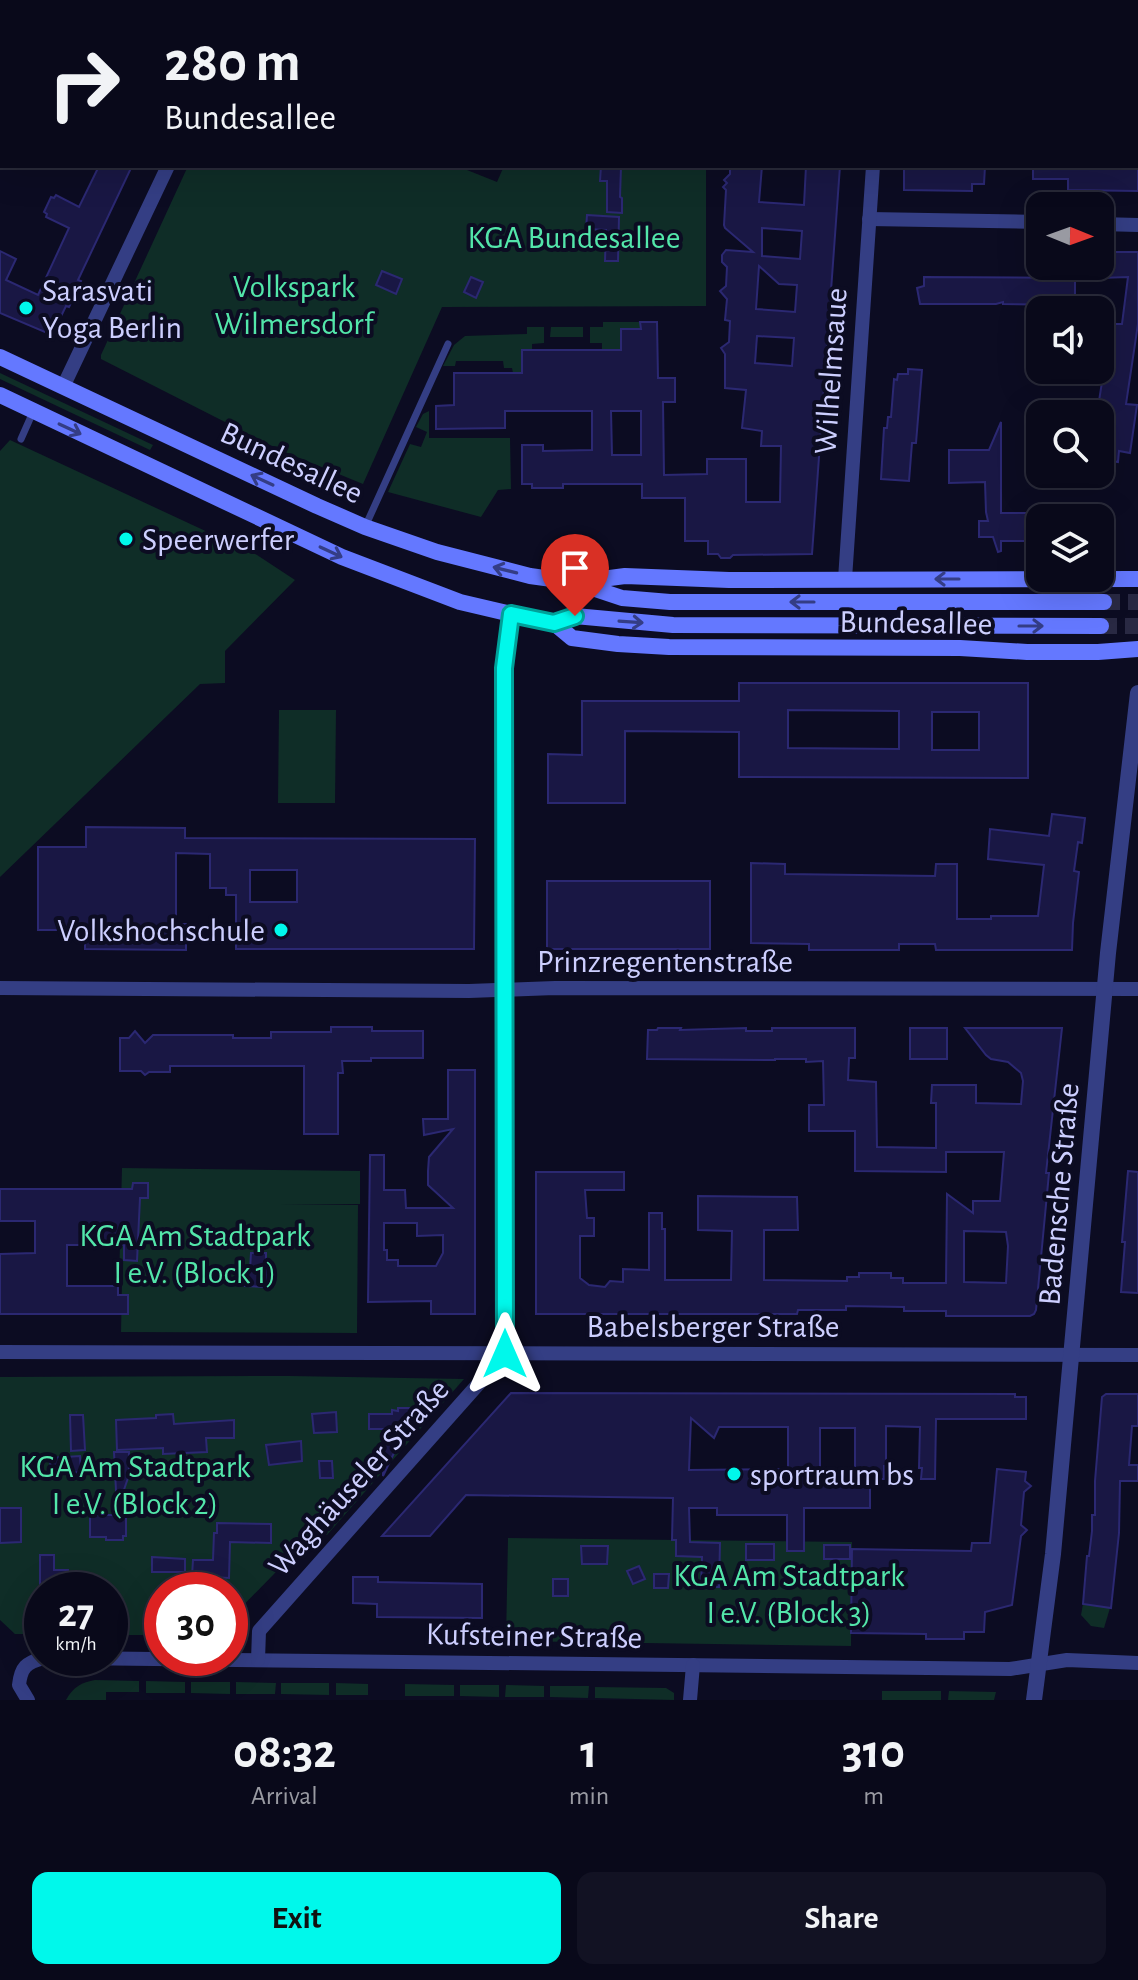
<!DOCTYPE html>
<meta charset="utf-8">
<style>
:root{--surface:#09091a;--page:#121223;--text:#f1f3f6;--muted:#999aa2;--line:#292a39;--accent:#00f8eb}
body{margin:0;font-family:"Alegreya Sans",sans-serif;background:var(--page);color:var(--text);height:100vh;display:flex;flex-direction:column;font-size:30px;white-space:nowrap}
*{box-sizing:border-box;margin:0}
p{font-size:26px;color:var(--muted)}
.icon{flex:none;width:44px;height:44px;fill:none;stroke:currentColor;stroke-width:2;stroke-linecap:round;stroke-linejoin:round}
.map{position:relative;height:1700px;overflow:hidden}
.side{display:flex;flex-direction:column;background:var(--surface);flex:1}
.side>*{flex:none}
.top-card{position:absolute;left:0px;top:0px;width:1138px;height:168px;box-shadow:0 8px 32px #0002,0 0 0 2px var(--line);background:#09091a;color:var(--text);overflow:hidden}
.needle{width:52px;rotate:91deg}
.buttons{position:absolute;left:1026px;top:192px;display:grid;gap:16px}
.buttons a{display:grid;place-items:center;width:88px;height:88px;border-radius:16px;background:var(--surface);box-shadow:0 8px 32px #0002,0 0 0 2px var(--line);font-size:40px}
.speed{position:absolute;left:24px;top:1572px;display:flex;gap:16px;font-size:40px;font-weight:700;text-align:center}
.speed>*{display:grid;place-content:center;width:104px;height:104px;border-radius:50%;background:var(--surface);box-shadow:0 8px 32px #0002,0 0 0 2px var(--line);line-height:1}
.speed small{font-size:20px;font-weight:400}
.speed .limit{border:12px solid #d22;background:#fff;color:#111}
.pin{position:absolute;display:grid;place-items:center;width:68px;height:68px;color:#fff;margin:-82px -34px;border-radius:50% 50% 50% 0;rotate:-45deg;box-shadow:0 0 8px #0007}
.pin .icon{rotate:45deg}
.me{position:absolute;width:88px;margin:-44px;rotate:0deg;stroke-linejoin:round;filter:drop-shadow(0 0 6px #0008)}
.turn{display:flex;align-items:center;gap:28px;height:168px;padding:0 32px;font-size:36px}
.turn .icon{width:104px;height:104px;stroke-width:2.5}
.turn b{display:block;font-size:56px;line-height:68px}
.eta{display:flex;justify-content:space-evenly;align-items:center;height:136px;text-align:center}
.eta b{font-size:48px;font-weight:700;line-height:56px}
.primary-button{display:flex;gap:16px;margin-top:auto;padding:16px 32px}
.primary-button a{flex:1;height:92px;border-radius:16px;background:var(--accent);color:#111;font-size:32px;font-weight:700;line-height:92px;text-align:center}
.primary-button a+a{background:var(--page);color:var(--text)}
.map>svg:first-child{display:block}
</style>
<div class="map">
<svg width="1138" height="1700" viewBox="0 0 1138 1700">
<rect width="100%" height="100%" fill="#0c0c22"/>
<!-- green -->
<g fill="#0f2d27">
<path d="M219,0H500L499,2H219Z"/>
<path d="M188,166H457L497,182L504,166H706V306L442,307L363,484L280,450L101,359V355Z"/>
<path d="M603,322H640L641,329L621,330V359H602V343H590V327H603Z"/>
<path d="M527,327H544V343L532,344V350L522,373H513L512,368H504L503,361H456L455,366H443L454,345L465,336L527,334Z"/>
<path d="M551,327H583V337H550Z"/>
<path d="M0,373L153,445L150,450L0,379Z"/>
<path d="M429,411V438H510L511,489L498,490L481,517L388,492L410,444L421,447L427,432L416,427L423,414Z"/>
<path d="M10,440L257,555L295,580L225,651V683L200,684L0,877V451Z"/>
<path d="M279,710H336L335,803H278Z"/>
<path d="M122,1168L360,1171V1204H281L358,1205L357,1333L121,1332L122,1282H119Z"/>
<path d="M290,1376L464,1379L327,1535H312L230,1619V1590H162V1635H110V1590H42V1634H15L0,1620V1377Z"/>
<path d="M508,1538L852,1542L851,1646L506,1641Z"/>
<path d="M1083,1604L1110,1608L1104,1628L1091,1626L1081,1615Z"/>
<path d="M95,1680L139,1681V1692H106V1700H66C73,1687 82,1682 95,1680Z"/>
<path d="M146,1681L185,1682V1693H146Z"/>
<path d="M191,1682H230V1694L191,1693Z"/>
<path d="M236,1682L276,1683L275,1694H236Z"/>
<path d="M281,1683H329V1695L281,1694Z"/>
<path d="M336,1683L368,1684V1695H336Z"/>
<path d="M405,1684L454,1685V1696H405Z"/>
<path d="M460,1685H499V1697L460,1696Z"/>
<path d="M506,1685L544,1686V1697H505Z"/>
<path d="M550,1686H589L588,1698L550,1697Z"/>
<path d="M595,1687L666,1688L674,1693V1700L595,1698Z"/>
<rect x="882" y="1691" width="59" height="9"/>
<path d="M949,1691L996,1692L994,1700H948Z"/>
</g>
<!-- building -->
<g fill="#191744" stroke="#2b2872" stroke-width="2" fill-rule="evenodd">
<path d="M99,166H132L78,280L81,281L76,293L69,307L66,306L52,335L0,313V251L16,259L6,280L38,295L69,228L46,217L47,214L44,212L51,197L54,198L56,195L79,207Z"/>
<path d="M601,166L621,167L620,197L622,198V213L607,212V181H600Z"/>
<path d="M730,166H762L759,202L804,205L806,166H840L812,554L733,555L730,558H721L718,554H708V541H685V498H642V484H563V488H532V484H522V445H543V451L592,450V411H505V428L436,429V406L454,405V373H522V350H621V329H641L640,322H657L658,378H675V402H663L664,475L707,474V459H746V502H780L781,446H761L762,431L742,428L746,390L725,388V354L721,348L729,342L730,321L725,320L727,299L720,291L726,286L727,267L722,262V255L726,250L753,252L725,228L724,225L726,190L723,187L727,183L724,180L730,174ZM762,228L802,231L800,259L762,256ZM759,266L779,284L797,285L795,312L756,309ZM757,336L794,338L792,366L755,363ZM611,411H641V455H612Z"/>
<path d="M904,166H985L984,184H972V191L904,190Z"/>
<path d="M1033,166H1138V191L1068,190V179H1033Z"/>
<path d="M587,215L619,217L618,261H605L606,230L586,229Z"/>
<path d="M1100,252H1138V324L1126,404L1137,405L1130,453L1119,451L1118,462L1100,459V414H1097L1111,324H1122L1128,277L1100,278Z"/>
<path d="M382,271L402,279L396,294L376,285Z"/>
<path d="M471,277L483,282L476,298L464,292Z"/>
<path d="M924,277L1075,278V305L1003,304V302L996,304H920L917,288L924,286Z"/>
<path d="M908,369L922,370L916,443H912L909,481L881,479L884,428H887L888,417H891L894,379L897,380L898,374H908Z"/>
<path d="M1001,422V513H1040V541H1001V551L998,552L993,537H979V521H988L986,512L985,482L949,483V450H989Z"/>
<path d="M739,683H1028V778L739,777V732L625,731V803H548V754L582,755V701H739ZM788,710L899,711V749L788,748ZM932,712H979V750H932Z"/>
<path d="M1052,814L1085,818L1082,843L1078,842L1074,871L1079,872L1073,923L1072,950H936L935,944H899V950H809V944L751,943V863L785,864V874L935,876L936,864H957V919H991V916H1038L1044,865L988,859L990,829L1049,836Z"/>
<path d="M86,827L185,828V838L475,839L474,949H236V895H226V888H210V854L176,853V924H186V950L85,949V930H38V847H86ZM250,870H297V902H250Z"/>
<rect x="547" y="881" width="163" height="68"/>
<path d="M331,1027H372V1031H423V1058H371V1061H342L343,1073H338V1134H304V1066H170V1072H149L145,1075L141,1071H120V1038H129L135,1031L145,1043L153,1035H233V1038H271V1032H331Z"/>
<path d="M658,1028H681L680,1030L746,1028V1031H772V1028H855V1058H849L848,1080L876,1082L877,1147L936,1148V1103H931L932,1085H976V1103L1021,1104L1023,1081L1021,1073L1008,1062L991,1059L986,1055L965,1028H1062L1046,1173H1049L1036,1310L1034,1314L1030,1316H946V1311H904V1307L846,1306V1310H798L797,1314H536V1172H624V1190H585L587,1218H594V1236H580V1278L589,1285L605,1287L610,1281L623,1282V1269L649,1270V1213H662V1229H665V1280H731L732,1231L698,1230V1196L797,1197L798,1230H764V1280L847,1281V1277H859V1273H891V1278H903V1283H946L947,1194L973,1213V1201H1000L1004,1152H946V1172L855,1171V1131H809V1105H824L823,1061L806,1062V1059H775V1060L647,1059L648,1030H657ZM964,1231L1006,1232L1008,1246L1006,1283L964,1282Z"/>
<rect x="910" y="1028" width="37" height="31"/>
<path d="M448,1070H475V1314H431V1301L368,1302L370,1155H384V1190H405L406,1208H453L428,1185V1171L429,1157L453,1129L424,1135L423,1119H448ZM384,1223H417V1236L443,1235V1253L436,1266H398V1260H387V1250H384Z"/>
<path d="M1128,1171L1138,1172V1293L1121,1292L1125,1242H1122Z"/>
<path d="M133,1183H148V1198H140L137,1261L124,1260V1245H67V1286H118V1295H128V1314H0V1254L35,1253V1221H0V1189H132Z"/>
<path d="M251,1253H266V1287L245,1286V1270H250Z"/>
<path d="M511,1393L1015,1394V1397H1026V1419H936L935,1479H921L922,1468H919L920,1427L886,1426V1466H884V1479H870V1508H804V1551H787V1515H717V1508H689L690,1542L720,1543L719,1587H701L702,1557L676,1556V1540H672L673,1498L466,1495L430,1536H382ZM691,1418L714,1438L719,1427H788V1469L689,1470ZM820,1428H855V1477H820Z"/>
<path d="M1106,1394H1138V1426H1132L1129,1465H1138V1481H1120L1119,1533L1111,1608L1083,1604L1087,1556H1089L1092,1531V1515H1095V1481L1102,1397Z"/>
<path d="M398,1408H417V1432H404L383,1476V1429H369V1414H392V1410L398,1411Z"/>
<path d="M336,1412L337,1432L314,1433L312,1414Z"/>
<path d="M173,1414L174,1424L234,1420V1438H206L207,1452L163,1454V1448L117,1450L116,1420L156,1418V1415Z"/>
<path d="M70,1415H83L85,1450L71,1451Z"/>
<path d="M301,1441L302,1461L269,1465L266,1445Z"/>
<path d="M114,1452H129V1475L117,1510Z"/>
<path d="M80,1456L81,1472L51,1474L50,1458Z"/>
<path d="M319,1461H332L333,1478H320Z"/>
<path d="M997,1469L1026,1472L1025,1481L1031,1486L1024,1492L1021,1525L1027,1530L1021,1536L1012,1605L985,1612L984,1632H964V1639H926V1634L851,1633L852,1549L971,1551L972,1543H990Z"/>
<path d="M0,1508H21V1542L0,1543Z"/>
<path d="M90,1515H126V1536H123V1540H106V1537H90Z"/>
<path d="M217,1523L271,1524V1543L230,1542L229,1578L192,1576L193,1560H213L214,1533H217Z"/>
<rect x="746" y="1544" width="28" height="16"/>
<rect x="824" y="1545" width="26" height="14"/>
<path d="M581,1546H608L607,1564H582Z"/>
<path d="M40,1555H54V1570H68V1585L40,1586Z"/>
<path d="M152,1557L185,1559V1572H152Z"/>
<path d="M639,1566L645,1579L633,1584L627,1571Z"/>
<path d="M654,1574H669L668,1588H654Z"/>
<path d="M353,1577H378V1582L482,1584V1618L377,1617V1604L353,1603Z"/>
<rect x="553" y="1579" width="15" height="17"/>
</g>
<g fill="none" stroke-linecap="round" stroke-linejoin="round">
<!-- secondary-tunnel -->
<g stroke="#292943" stroke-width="16" stroke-dasharray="16 8" stroke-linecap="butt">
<path d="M1104,602H1138"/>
<path d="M1101,626H1138"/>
</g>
<!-- service -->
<g stroke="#343e84" stroke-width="7">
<path d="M21,439L33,412"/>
<path d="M365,527L448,344"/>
</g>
<!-- minor -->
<g stroke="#343e84" stroke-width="14">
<path d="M202,0V2"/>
<path d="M518,2V0"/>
<path d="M884,2V0"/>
<path d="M869,219L1040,222"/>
<path d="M1100,224L1138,225"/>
<path d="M63,387L168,166"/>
<path d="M845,579L873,166"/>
<path d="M0,988L469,991L555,988L1138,989"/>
<path d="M0,1352L1138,1355"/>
<path d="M72,1658L1010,1669L1067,1660L1138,1663"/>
<path d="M258,1660L259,1631L505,1354L504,668L511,614"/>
<path d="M28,1700L19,1685C21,1667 26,1663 43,1658"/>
<path d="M690,1700L693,1665"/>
</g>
<!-- tertiary -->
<path stroke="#343e84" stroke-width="16" d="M1034,1700L1053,1554L1108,953L1138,693"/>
<!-- secondary -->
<g stroke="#6478ff" stroke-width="16">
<path d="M0,357L317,506L365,527L437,552L530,576L574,582L622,598L670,602H1104"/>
<path d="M0,395L342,557L460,602L511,614L554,623L575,616L673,625L1101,626"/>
<path d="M579,582L625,576L729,580L1138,579"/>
<path d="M554,623L572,638L618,644L669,647L960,648L1027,652H1098L1138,649"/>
</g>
</g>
<!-- one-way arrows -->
<defs><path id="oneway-shaft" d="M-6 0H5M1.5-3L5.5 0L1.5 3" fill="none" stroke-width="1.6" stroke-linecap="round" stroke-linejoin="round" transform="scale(2)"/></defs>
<g stroke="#343d85">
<use href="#oneway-shaft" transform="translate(70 429) rotate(25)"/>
<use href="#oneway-shaft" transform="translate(262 480) rotate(-155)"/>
<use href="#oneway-shaft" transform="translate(331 552) rotate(25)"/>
<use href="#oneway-shaft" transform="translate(505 570) rotate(-166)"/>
<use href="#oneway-shaft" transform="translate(947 579) rotate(180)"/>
<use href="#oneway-shaft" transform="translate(802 602) rotate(180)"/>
<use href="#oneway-shaft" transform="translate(631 622) rotate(4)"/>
<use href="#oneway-shaft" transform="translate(1031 626)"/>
</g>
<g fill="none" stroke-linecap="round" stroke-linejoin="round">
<!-- route casing -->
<g stroke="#00a199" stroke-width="20">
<path id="route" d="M505,1354L504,668L511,614L554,623L575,616"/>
</g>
<!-- route -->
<use href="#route" stroke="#00f8eb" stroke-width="14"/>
</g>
<!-- markers -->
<g fill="#00f8eb" stroke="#0c0c22" stroke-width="3">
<circle cx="26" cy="308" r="8"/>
<circle cx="126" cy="539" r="8"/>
<circle cx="281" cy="930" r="8"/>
<circle cx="734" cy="1474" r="8"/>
</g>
<g text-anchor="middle" stroke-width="8" stroke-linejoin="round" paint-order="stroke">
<!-- park labels -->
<g font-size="32" fill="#53e6aa" stroke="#0c0c22">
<text x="574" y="248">KGA Bundesallee</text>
<text x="294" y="297">Volkspark<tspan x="294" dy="37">Wilmersdorf</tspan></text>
<text x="195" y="1246">KGA Am Stadtpark<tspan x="195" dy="37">I e.V. (Block 1)</tspan></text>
<text x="135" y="1477">KGA Am Stadtpark<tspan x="135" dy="37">I e.V. (Block 2)</tspan></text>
<text x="789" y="1586">KGA Am Stadtpark<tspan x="789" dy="37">I e.V. (Block 3)</tspan></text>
</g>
<!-- poi labels -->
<g font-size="32" fill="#cdcfff" stroke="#0c0c22" text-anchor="start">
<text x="42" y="301">Sarasvati<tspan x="42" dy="37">Yoga Berlin</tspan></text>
<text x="142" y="550">Speerwerfer</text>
<text x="265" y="941" text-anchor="end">Volkshochschule</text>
<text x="750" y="1485">sportraum bs</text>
</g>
<!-- street labels -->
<g font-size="32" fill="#cdcfff" stroke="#0c0c22">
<text transform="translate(830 371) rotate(-86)" y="11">Wilhelmsaue</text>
<text transform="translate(292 462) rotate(25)" y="11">Bundesallee</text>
<text transform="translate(916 622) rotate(1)" y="11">Bundesallee</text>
<text x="665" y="972">Prinzregentenstraße</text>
<text transform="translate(1058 1194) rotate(-85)" y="11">Badensche Straße</text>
<text x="713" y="1337">Babelsberger Straße</text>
<text transform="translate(358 1477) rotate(-48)" y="11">Waghäuseler Straße</text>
<text transform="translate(534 1635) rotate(1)" y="11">Kufsteiner Straße</text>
</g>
</g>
</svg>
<div class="buttons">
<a><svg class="needle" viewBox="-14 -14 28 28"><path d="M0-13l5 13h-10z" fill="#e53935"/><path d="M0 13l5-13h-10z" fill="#999aa2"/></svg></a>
<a><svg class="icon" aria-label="sound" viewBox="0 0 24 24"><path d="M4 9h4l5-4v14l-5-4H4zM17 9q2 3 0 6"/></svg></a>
<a><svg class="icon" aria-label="search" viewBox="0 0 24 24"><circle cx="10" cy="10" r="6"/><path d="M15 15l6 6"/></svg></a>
<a><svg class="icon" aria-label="layers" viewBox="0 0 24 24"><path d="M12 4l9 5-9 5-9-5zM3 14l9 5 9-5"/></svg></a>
</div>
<div class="speed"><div>27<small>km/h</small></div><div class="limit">30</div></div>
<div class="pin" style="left:575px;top:616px;background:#d93025"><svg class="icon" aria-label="arrive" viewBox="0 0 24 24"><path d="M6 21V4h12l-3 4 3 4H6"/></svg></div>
<svg class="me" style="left:505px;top:1354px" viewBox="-20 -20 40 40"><path d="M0-17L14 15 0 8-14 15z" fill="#00f8eb" stroke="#fff" stroke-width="4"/></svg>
<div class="top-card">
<div class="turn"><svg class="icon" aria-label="right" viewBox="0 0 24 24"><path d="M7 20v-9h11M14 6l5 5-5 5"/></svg><div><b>280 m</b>Bundesallee</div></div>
</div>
</div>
<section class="side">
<div class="eta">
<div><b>08:32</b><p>Arrival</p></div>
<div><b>1</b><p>min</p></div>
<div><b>310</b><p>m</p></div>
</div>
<div class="primary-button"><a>Exit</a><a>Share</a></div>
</section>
